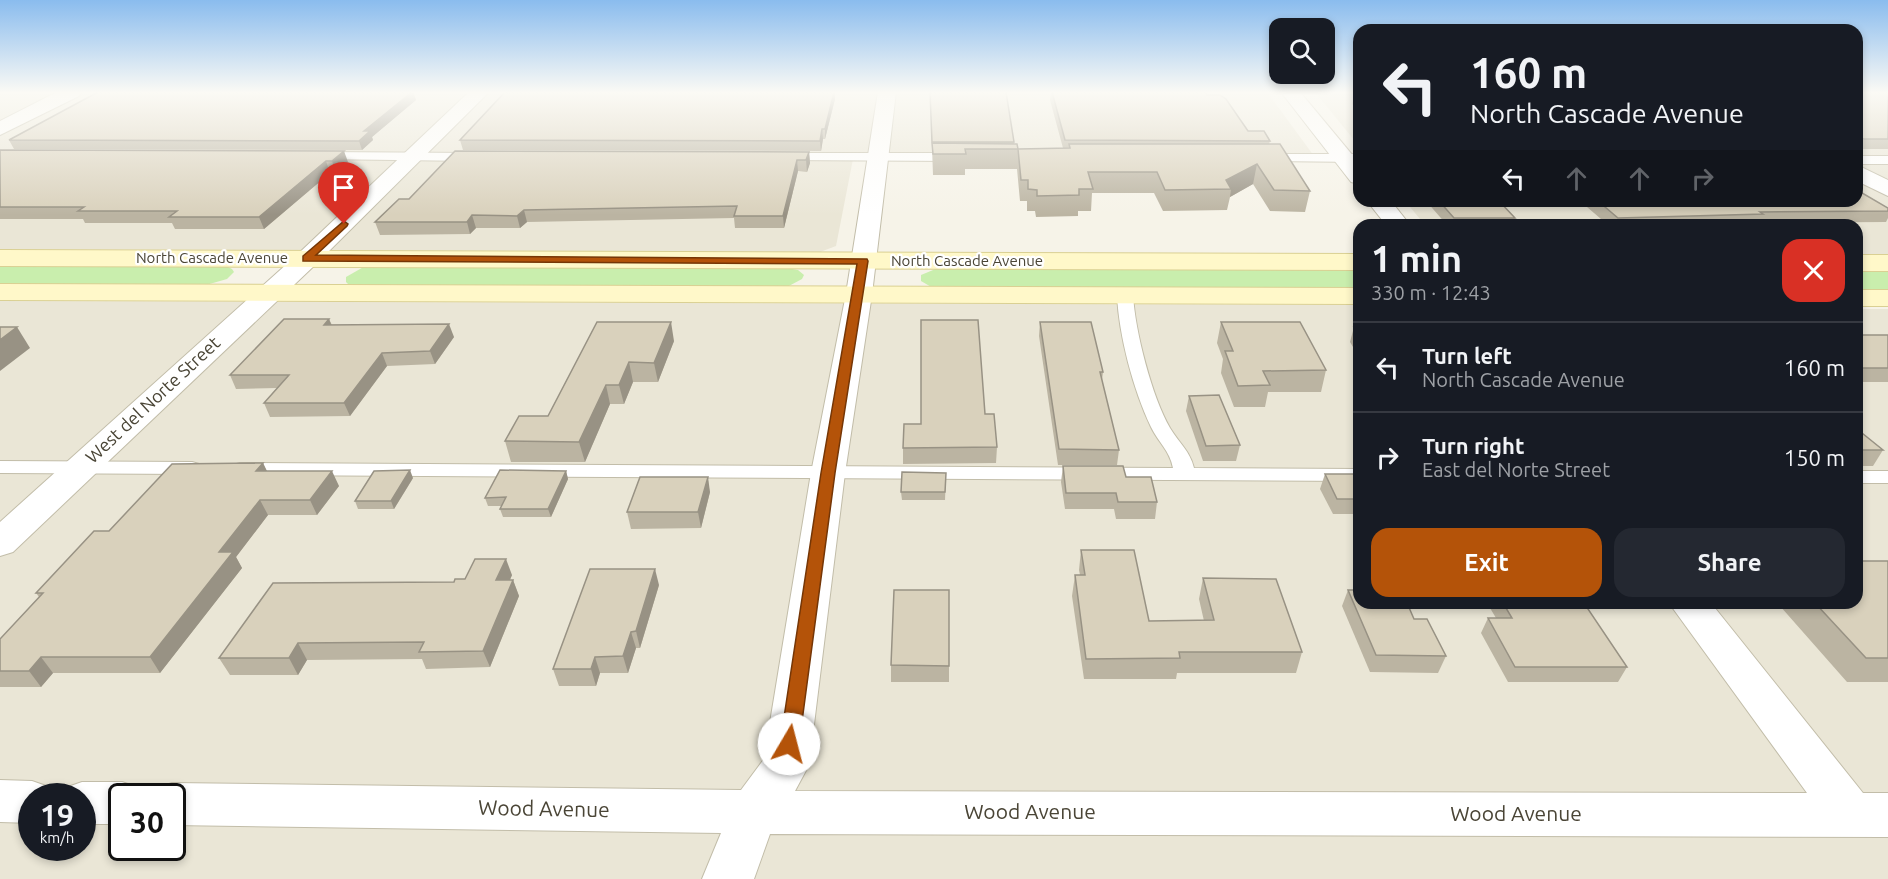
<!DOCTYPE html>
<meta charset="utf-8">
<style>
:root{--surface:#171b24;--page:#242831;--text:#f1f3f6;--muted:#9ea1a6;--line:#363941;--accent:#b45309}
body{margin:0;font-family:Ubuntu,sans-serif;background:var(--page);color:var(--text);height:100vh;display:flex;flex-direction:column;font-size:22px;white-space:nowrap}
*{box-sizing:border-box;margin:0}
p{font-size:20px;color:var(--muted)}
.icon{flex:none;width:33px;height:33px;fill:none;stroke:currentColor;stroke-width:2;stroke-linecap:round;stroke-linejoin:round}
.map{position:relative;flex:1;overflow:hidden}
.sheet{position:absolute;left:1353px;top:219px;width:510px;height:390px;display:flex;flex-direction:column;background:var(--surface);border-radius:18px;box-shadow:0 3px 9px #0003}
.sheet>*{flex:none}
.hud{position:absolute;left:1353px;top:24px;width:510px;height:183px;border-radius:18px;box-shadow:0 3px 9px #0003;background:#171b24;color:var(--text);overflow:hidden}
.buttons{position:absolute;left:1269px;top:18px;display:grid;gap:12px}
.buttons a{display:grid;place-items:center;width:66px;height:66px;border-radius:12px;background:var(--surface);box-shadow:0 3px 9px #0003;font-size:30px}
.speed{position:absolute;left:18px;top:783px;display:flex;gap:12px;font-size:30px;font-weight:700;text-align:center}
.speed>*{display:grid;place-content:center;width:78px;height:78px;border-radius:50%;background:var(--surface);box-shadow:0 3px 9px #0003;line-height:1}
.speed small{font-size:15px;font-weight:400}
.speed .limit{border:3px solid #111;border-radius:9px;background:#fff;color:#111}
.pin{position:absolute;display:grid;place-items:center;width:51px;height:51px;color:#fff;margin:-62px -26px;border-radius:50% 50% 50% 0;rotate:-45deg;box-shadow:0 0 6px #0007}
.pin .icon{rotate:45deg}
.me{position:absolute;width:66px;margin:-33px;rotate:8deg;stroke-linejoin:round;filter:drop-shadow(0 0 4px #0008)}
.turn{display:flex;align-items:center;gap:21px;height:126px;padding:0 18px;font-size:27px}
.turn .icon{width:78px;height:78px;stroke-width:2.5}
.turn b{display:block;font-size:42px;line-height:51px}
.lanes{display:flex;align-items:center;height:57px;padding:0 18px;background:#0003;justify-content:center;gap:30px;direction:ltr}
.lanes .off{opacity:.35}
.round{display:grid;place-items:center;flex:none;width:63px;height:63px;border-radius:18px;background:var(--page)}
.headline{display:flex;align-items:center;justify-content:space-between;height:102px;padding:0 18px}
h1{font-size:36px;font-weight:700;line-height:45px}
.action{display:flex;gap:12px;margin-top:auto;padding:12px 18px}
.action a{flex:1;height:69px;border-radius:18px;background:var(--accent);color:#fff;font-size:24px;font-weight:700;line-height:69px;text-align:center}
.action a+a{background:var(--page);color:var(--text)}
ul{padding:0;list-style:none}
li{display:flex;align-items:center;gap:18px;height:90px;padding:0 18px;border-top:2px solid var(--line)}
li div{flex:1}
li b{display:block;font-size:22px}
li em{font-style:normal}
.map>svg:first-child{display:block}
</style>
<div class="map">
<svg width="1888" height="879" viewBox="0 0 1888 879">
<rect width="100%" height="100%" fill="#f6f3e8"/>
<!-- residential -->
<g fill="#eae6d6" fill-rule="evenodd">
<path d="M0,92H1267L1314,156L0,152Z"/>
<path d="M1315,92H1359V146Z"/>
<path d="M1857,92H1888V180L1857,164Z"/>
<path d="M0,157L853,159L836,246L820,252L0,249Z"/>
<path d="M1857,178L1888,194V255H1857V225H1425L1405,201H1857Z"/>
<path d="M0,301L1359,305V603H1857V309H1888V879H0ZM32,796H82V848H32ZM122,796H172V848H122Z"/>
</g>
<!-- green -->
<g fill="#c9eead">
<path d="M0,265L226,266L232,269L234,272L227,279L206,285L0,284Z"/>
<path d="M367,265L787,268L798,270L804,275L802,279L787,287L350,286L346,282V277Z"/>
<path d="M938,268L1359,270V290L933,288L921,281V275Z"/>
<path d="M1857,271L1888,272V292L1857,291Z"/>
</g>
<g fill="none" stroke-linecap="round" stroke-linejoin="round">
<!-- service casing -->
<g stroke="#c2bda9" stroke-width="2">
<g id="service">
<path d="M321,152L474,153L480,157L474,161L317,159L315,156Z"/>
<path d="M783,153H957L963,157L957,161L779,160L777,157Z"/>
<path d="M1263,154H1359V162L1259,161L1257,158Z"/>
<rect x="1857" y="156" width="31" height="8"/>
<path d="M1125,290L1133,295C1135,331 1152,397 1170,428C1179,443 1190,451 1194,468L1359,469V481L240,475L233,473L230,469L233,465L240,463L1173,468C1170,451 1158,442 1151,427C1133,389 1119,336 1117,295Z"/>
<path d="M0,461L192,462L199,464L202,468L199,472L192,474L0,473Z"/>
<rect x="1857" y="471" width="31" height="12"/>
</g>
</g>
<!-- minor casing -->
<g stroke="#c2bda9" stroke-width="2">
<g id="minor">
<path d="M57,92H81L79,96L0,135V121Z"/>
<path d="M469,92H489L316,264L13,552L0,556V522L298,254Z"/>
<path d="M878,92H896L872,294L845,473L809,765L795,791L1807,793L1669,603H1711L1863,793H1888V837L770,834L754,879H702L721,833L172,825V796H151L155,789L172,783L741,790L764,759L811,473L846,294Z"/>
<path d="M1281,92H1300L1359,163V184L1351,182Z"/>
<path d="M1857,165L1888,180V196L1857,181Z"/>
<path d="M1367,201H1391L1410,225H1386Z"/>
<path d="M0,780L32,781L49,787L53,796H32V823L0,822Z"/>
<path d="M82,782H122L139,788L143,796H122V824H82V796H61L65,788Z"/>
</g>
</g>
<!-- secondary casing -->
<g stroke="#dad093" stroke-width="2">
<g id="secondary">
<path d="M0,250L1359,254V270L0,266Z"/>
<rect x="1857" y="255" width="31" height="16"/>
<path d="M0,284L1359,288V304L0,300Z"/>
<rect x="1857" y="290" width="31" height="16"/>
</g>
</g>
<!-- service -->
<use href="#service" fill="#fff" fill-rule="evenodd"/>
<!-- minor -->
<use href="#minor" fill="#fff" fill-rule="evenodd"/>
<!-- secondary -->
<use href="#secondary" fill="#fff8c9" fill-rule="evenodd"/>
</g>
<!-- wall -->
<g fill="#bbb4a2">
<path d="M98,92H413L416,100L372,137L373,140L362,150L14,149L9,140Z"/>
<path d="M505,92H835V99L825,139H823L821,151L463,150L460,140Z"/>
<path d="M930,92L1014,142V144L1018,149L1063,148L1050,100L1051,92H1206L1207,95L1248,131L1270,141L1269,144L1310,191L1305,212L1270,211L1253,184L1230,197L1227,210L1163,211L1154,193H1092L1091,211H1078V216L1036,217L1035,211H1027V201H1020L1017,169H965V175H933Z"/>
<rect x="1857" y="92" width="31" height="57"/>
<path d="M1354,94H1359V111L1352,104Z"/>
<path d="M0,150L348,162L336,173H330L264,229H175L172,223H85L83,219H0Z"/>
<path d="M809,152L810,163L807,172L798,171L784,228H735L734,218L527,222L520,228H476L470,234L380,235L375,222L409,199Z"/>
<path d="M1426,201H1499L1515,218L1513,225H1447Z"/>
<path d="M1580,201H1857L1888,208V218L1886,222L1759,223L1758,225H1608Z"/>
<path d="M329,319L332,325L454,337L435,364L387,366L350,416L270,417L264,403L277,388L236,389L230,375Z"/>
<path d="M597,322L674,341L658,382H633L624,404H610L585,462H511L505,441L548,416Z"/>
<path d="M1040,322L1103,372L1102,380L1119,450L1117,465H1058L1039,336Z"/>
<path d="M1221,322L1326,370L1321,392H1268L1265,407H1234L1221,373L1223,359L1217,343Z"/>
<path d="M1354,327H1359V357L1350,342Z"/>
<rect x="1857" y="335" width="31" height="47"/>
<path d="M1189,396L1240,445L1236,461H1203L1186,411Z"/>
<path d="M985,414L997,447L996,463L903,464V448L921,424Z"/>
<path d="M1857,429L1883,450L1873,466H1857Z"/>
<path d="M263,463L267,471L339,486L317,515H268L236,557L242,568L160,673H53L41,687H0V639L39,597L36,593Z"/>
<path d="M1063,466L1126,477L1157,502L1155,519H1116L1114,509H1065L1061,482Z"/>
<path d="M566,471L568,479L551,517H503L500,509L502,506H488L485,498Z"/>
<path d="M946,473L945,500H902L901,492Z"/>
<path d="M1325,474H1359V514H1333L1320,489Z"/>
<path d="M413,478L394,509H358L355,501Z"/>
<path d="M710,492L701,528L631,529L627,512Z"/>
<path d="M1081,550L1149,621H1204L1199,599L1203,578L1302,652L1296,673H1177L1176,679H1084L1072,596L1075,575H1080L1079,570Z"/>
<path d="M1888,561V682H1847L1780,606L1783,603H1857Z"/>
<path d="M512,575L510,580H513L519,596L490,667L426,669L422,659L307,660L298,675H230L219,658L454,582L465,579Z"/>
<path d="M659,585L640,648H636L628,673H600L596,686H559L553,669Z"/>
<path d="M949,590V682H891V665Z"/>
<path d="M1348,590L1414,619L1446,656L1438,673L1370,672L1342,606Z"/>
<path d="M1487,603H1584L1627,667L1618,682H1508L1481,633L1488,618H1496Z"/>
</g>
<!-- shaded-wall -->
<g fill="#989284">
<path d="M412,92H413L416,100L372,137L373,140L362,150L359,141L364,131Z"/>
<path d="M834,92L835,99L825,139V129Z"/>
<path d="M822,129L823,139L821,151L820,141Z"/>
<path d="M344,151L348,162L336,173L332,161Z"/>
<path d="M809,152L810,163L807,172L806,160Z"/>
<path d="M797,160L798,171L784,228L783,216Z"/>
<path d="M326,161L330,173L264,229L259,217Z"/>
<path d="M1257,164L1253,184L1230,197L1231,189L1226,180Z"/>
<path d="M524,210L527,222L520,228L517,216Z"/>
<path d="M472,215L476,228L470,234L467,222Z"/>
<path d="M329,319L334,332L324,325Z"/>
<path d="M671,322L674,341L658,382L654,363Z"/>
<path d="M449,324L454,337L435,364L430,351Z"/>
<path d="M17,327L30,348L0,371V340Z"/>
<path d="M382,353L387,366L350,416L344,403Z"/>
<path d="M629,362L633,382L624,404L619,385Z"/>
<path d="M606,385L610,404L585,462L579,442Z"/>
<path d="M263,463L270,478L256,471Z"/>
<path d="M410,470L413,478L394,509L391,501Z"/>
<path d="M332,471L339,486L317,515L310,500Z"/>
<path d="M566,471L568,479L551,517L548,509Z"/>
<path d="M708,477L710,492L701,528L698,512Z"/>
<path d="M260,500L268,515L236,557L242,568L160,673L150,657L219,552Z"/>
<path d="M506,559L512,575L502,597L496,580Z"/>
<path d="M655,569L659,585L640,648L636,631Z"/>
<path d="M513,580L519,596L490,667L483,651Z"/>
<path d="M631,632L636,648L628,673L623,656Z"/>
<path d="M298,643L307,660L298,675L289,658Z"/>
<path d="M41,657L53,673L41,687L29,671Z"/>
<path d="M595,657L600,673L596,686L591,669Z"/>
</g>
<!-- building -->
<g fill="#d9d1bc" stroke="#989284" stroke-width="1.5">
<path d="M98,92H412L364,131H370L359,141L9,140Z"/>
<path d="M505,92H834L825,129H822L820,141L460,140Z"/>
<path d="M930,92H1006L1014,142H932Z"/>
<path d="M1052,92H1206L1207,95H1220L1226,99L1248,131H1264L1270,141L1065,140Z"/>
<path d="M1857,92H1888V139H1864L1857,136Z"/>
<path d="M932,143L1017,144L1018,149L1070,148L1069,144H1280L1310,191L1274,190L1257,164L1226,180L1231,189L1165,190L1157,172H1088L1093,189H1079V195L1037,196V190L1028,189V180H1021L1018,149H965L966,154H933Z"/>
<path d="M0,150L344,151L332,161H326L259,217H169L177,211H78L84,207H0Z"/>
<path d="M455,151L809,152L806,160H797L783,216H734L737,206L524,210L517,216L472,215L467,222H375L399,199H409Z"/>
<path d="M1857,190L1888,208V211L1760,212L1763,214L1618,218L1598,201H1857Z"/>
<path d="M1439,201H1499L1515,218H1454Z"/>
<path d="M284,319H329L324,325L449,324L430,351L382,353L344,403H264L289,375H230Z"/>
<path d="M921,320H978L985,414H994L997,447L903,448L904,424H921Z"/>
<path d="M597,322H671L654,363L629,362L619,385H606L579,442L505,441L519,416H548Z"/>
<path d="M1040,322H1091L1103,372H1100L1119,450L1059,449Z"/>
<path d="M1221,322H1300L1326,370L1263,371L1270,385L1238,386L1225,351H1233Z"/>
<path d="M0,327H17L0,340Z"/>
<path d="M1354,327H1359V335Z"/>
<rect x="1857" y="335" width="31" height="33"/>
<path d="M1219,395L1240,445L1206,446L1189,396Z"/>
<path d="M1857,429L1883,450H1857Z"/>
<path d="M263,463L256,471H332L310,500H260L219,552H233L150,657H41L29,671H0V639L43,593H36L94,531H109L172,464Z"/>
<path d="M1063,466H1123L1126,477H1151L1157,502H1118L1116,493H1066Z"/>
<path d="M410,470L391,501H355L374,471Z"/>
<path d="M500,470L566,471L548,509H500L506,497L485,498Z"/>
<path d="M902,472L946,473L945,492H901Z"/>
<path d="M1325,474H1359V499H1337Z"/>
<path d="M640,477H708L698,512H627Z"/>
<path d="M1081,550H1134L1149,621L1214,620L1203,578L1276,579L1302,652H1179L1180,658L1086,659L1075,575H1085Z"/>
<path d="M475,559H506L496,580H513L483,651L419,652L424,642L298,643L289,658H219L273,583L454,582L455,579H465Z"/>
<path d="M1857,561H1888V658H1866L1815,603H1857Z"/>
<path d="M590,569H655L636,631L631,632L623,656L595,657L591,669H553Z"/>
<path d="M894,590H949V666L891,665Z"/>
<path d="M1348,590H1359V603H1407L1414,619H1427L1446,656L1376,655Z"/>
<path d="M1503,603H1584L1627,667H1515L1488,618H1512Z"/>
</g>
<!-- sky -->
<linearGradient id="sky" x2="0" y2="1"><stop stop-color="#8abcee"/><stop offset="0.43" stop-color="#fbfaf5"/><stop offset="1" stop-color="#fbfaf5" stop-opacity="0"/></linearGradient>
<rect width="1888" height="215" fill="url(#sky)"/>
<!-- route -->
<path fill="#b45309" stroke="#753606" stroke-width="1.5" d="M344,221L348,224L347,226L316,255L867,259L868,261L835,473L799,744L796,749L789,752L782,749L780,744L821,473L857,264L303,261V256Z"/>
<g text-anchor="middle" stroke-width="4.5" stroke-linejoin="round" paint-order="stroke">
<!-- far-street labels -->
<g font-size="15" fill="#4a4536" stroke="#fff">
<text x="212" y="263">North Cascade Avenue</text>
<text x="967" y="266">North Cascade Avenue</text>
</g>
<!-- street labels -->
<g font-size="18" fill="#4a4536" stroke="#fff">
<text transform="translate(153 400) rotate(-43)" y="6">West del Norte Street</text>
</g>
<!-- near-street labels -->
<g font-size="21" fill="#4a4536" stroke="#fff">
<text transform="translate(544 809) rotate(1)" y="7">Wood Avenue</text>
<text x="1030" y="819">Wood Avenue</text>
<text x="1516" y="821">Wood Avenue</text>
</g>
</g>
</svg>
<div class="buttons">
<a><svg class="icon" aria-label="search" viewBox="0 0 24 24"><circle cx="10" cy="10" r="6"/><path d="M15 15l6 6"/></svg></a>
</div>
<div class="speed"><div>19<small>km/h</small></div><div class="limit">30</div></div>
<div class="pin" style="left:344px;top:224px;background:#d93025"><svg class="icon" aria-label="arrive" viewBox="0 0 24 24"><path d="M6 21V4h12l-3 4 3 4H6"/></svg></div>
<svg class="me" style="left:789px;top:744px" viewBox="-20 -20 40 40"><circle r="19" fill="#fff"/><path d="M0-13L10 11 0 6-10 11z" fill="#b45309"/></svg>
<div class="hud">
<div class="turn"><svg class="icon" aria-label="left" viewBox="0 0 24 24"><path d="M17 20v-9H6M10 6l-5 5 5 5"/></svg><div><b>160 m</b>North Cascade Avenue</div></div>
<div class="lanes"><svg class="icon" aria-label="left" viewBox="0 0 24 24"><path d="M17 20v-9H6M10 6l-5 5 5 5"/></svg><svg class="icon off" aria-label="ahead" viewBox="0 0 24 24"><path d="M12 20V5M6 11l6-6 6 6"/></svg><svg class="icon off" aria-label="ahead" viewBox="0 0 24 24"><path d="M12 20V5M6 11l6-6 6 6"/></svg><svg class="icon off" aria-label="right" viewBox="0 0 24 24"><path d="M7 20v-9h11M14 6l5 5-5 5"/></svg></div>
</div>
<section class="sheet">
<div class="headline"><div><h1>1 min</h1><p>330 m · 12:43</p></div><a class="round" style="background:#d93025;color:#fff"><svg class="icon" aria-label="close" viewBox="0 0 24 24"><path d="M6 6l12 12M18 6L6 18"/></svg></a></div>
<ul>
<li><svg class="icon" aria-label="left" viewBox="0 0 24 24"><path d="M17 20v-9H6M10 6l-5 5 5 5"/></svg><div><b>Turn left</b><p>North Cascade Avenue</p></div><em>160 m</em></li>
<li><svg class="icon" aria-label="right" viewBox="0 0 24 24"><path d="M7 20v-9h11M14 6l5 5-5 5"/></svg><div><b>Turn right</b><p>East del Norte Street</p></div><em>150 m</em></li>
</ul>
<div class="action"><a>Exit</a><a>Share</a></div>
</section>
</div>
